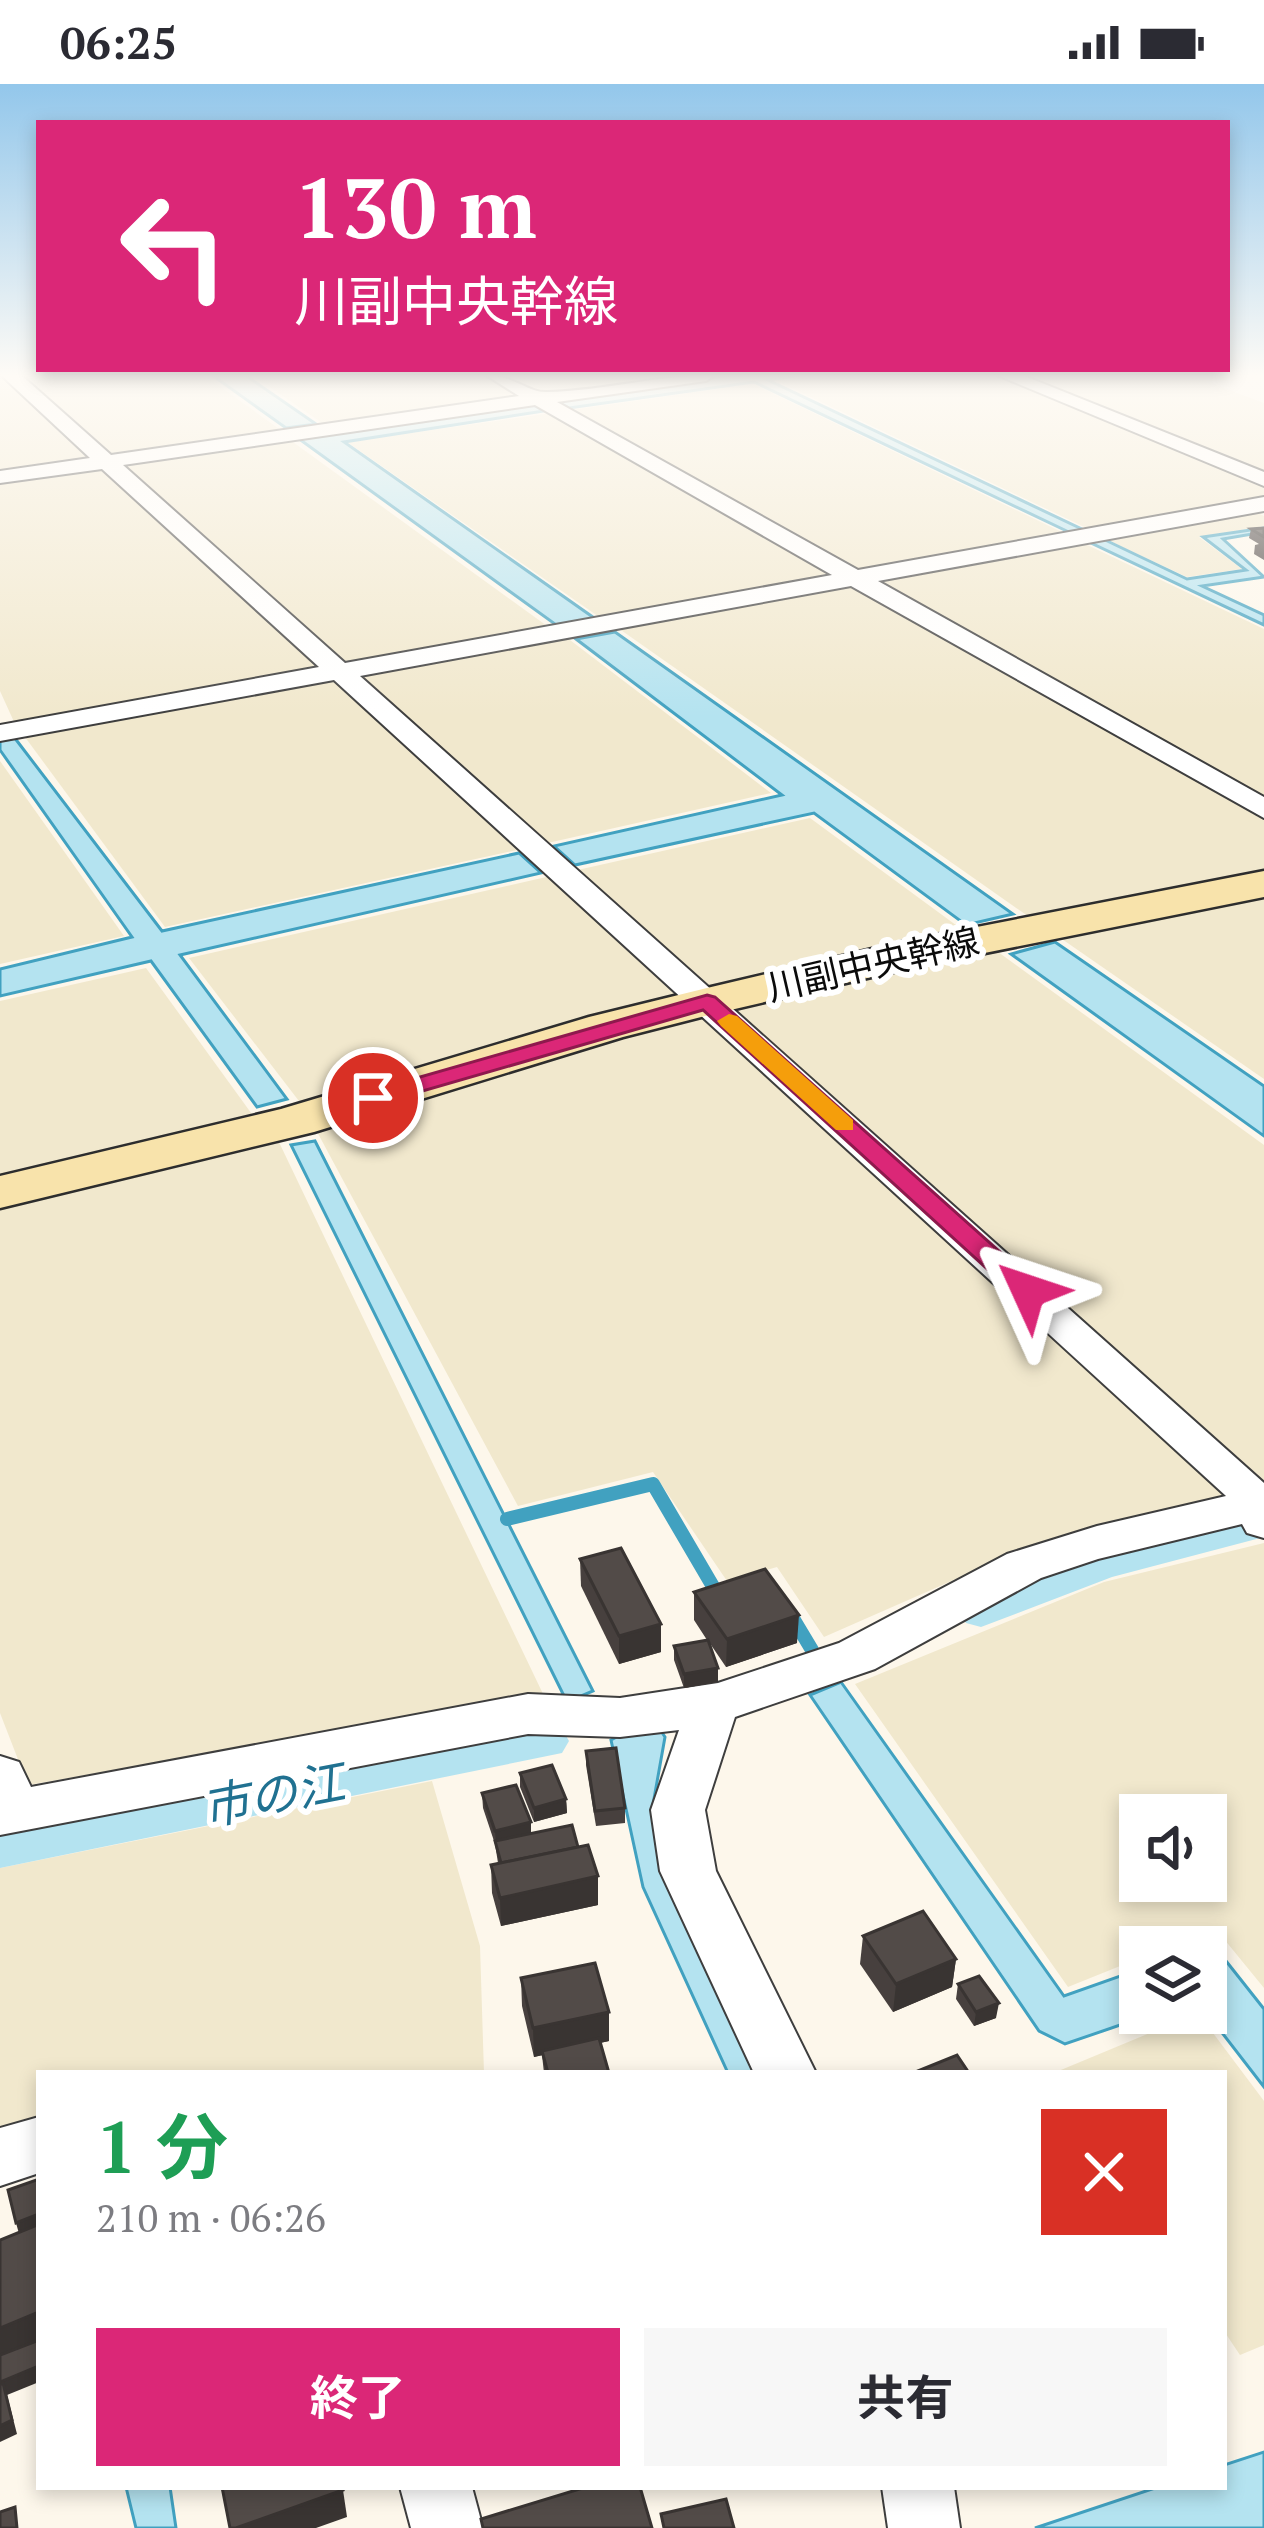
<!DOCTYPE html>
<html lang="ja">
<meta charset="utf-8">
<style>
:root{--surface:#fff;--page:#f7f7f7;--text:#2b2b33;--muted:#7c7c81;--accent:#db2777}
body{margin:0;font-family:"PT Serif","Noto Sans JP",serif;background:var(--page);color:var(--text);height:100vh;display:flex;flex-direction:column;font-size:45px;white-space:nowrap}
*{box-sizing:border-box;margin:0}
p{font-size:39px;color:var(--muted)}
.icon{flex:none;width:66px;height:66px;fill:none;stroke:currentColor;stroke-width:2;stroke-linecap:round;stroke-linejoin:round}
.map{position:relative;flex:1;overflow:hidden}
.side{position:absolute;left:36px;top:1986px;width:1191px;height:420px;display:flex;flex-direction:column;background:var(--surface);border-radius:0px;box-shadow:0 6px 18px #0003}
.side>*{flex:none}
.top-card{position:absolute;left:36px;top:36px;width:1194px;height:252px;border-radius:0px;box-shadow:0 6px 18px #0003;background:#db2777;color:#fff;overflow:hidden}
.tools{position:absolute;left:1119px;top:1710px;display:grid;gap:24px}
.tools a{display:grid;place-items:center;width:108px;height:108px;border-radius:0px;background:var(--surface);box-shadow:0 6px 18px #0003;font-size:60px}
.pin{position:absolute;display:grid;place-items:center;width:102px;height:102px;color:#fff;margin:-51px;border:6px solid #fff;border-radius:50%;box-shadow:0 3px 12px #0007}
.me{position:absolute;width:132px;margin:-66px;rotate:312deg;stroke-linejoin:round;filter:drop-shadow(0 0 9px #0008)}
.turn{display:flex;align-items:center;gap:42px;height:252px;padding:0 60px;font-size:54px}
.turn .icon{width:156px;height:156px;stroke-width:2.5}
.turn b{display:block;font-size:84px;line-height:102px}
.round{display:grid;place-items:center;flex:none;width:126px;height:126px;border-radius:0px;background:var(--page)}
.overview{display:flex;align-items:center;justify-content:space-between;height:204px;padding:0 60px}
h1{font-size:72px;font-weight:700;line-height:90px;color:#1e9e55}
.cta{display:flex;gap:24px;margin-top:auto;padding:24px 60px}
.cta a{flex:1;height:138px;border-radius:0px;background:var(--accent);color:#fff;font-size:48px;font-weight:700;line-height:138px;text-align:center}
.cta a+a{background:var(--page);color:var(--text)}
.status{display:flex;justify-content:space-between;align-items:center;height:84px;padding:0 60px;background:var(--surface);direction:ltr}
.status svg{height:33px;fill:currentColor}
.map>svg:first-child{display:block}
</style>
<div class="status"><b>06:25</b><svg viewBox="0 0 49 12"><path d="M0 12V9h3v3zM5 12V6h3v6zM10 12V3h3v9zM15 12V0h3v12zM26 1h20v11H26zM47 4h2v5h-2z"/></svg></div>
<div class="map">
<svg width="1264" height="2444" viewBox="0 0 1264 2444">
<rect width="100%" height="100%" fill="#fdf7eb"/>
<!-- farmland -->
<g fill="#f1e8cd" fill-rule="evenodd">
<path d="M0,291H1L94,374L0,391Z"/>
<path d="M18,291H204L282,347L107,372Z"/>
<path d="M252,291H488L527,313L325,341Z"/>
<path d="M502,291H685L538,311Z"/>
<path d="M811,291H999L1264,399V417L1095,448L775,296Z"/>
<path d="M1014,291H1189L1264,319V392Z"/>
<path d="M753,300L1070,452L856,491L565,327Z"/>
<path d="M552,329L841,494L605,537L347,358Z"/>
<path d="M286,353L554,547L347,584L116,376Z"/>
<path d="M99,379L327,587L15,640L0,607V397Z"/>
<path d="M1251,426L1264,432V442L1199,453L1242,485L1187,493L1103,454Z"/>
<path d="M1081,458L1264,545V718L868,497Z"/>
<path d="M854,500L1264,736V791L1032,835L618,544Z"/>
<path d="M566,553L771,709L543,760L355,592Z"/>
<path d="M336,596L526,764L165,843L22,649Z"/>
<path d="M0,677L124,852L0,880Z"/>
<path d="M810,734L964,847L706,905L573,787Z"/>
<path d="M555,791L683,912L302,1021L189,874Z"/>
<path d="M1264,813V995L1059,853Z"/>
<path d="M994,865L1264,1061V1398L730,923Z"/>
<path d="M146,884L254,1033L0,1094V917Z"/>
<path d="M706,929L1234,1408L1022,1466L824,1553L777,1483L727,1497L653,1388L518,1422L315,1044Z"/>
<path d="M277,1054L544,1612L28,1701L0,1629V1122Z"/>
<path d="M1264,1459V1904L1215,1844L1168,1863H1140V1874L1068,1903L855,1600L1104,1498ZM1140,1731H1206V1797H1140Z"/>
<path d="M432,1697L480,1862L484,1989H39V2043L0,2055V1784Z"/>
<path d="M1198,1929L1264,2017V2261L1240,2271L1224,2247V1989L1056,1988Z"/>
</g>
<!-- water -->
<g fill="#b4e3f0" stroke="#41a1c0" stroke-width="3">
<path d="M212,291H245L316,340L286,344Z"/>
<path d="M731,291H800L768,296L1086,447L1073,450L754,298L569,324L554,316Z"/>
<path d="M530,319L544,327L344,358L597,536L559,543L295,352Z"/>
<path d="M1264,444V448L1223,455L1264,493L1202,502L1264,531V541L1089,458L1103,455L1187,495L1246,486L1203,453Z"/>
<path d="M615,548L1013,830L966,841L814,729L575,781L554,762L782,711L576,555Z"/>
<path d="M14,653L162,847L519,769L541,789L180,871L287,1015L257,1023L151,877L0,912V885L132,853L0,666V655Z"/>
<path d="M1055,858L1264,1002V1052L1011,870Z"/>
<path d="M315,1057L593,1607L567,1618L291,1061Z"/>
<path d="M841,1598L1064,1912L1140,1885V1929H1155L1065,1960L1039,1947L810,1611Z"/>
<path d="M659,1644L665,1653L652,1726L760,1989H728L643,1803L611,1656L628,1647Z"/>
<path d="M1211,1858L1264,1925V2003L1206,1928V1863H1198Z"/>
<path d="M1264,2368V2444H1035L1158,2403H1224V2381Z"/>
<path d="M126,2403H170L176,2444H136Z"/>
</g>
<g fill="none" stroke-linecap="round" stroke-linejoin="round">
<!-- stream -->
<g stroke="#41a1c0" stroke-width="14">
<path d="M507,1435L653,1400L718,1511"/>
<path d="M791,1531L812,1566"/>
</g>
<!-- canal -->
<g fill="#b4e3f0" fill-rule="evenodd">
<path d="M1264,1425V1453L1112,1493L981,1543L966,1539L960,1528L966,1517L1085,1472Z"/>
<path d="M546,1640L562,1645L569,1657L562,1669L0,1784V1746Z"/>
</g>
<!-- street casing -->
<g stroke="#3e3e3e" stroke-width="4">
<g id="street">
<path d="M1,291H21L111,371L519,312L486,291C513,291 528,309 547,308C603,307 658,291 715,291L706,297L557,318L858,486L1264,413V427L878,497L1264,713V734L851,502L360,592L1264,1399V1454L1247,1449L1242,1440L1098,1475L1041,1494L875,1585L735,1633L705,1726L716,1787L816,1989H754L660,1787L651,1726L679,1646L620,1653L528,1650L0,1751V1672L19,1678L31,1703L528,1610L620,1614L718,1599L839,1559L1007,1470L1097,1442L1226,1412L334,596L0,657V641L319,583L102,385L0,399V387L90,374ZM535,321L832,491L345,579L123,381Z"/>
<path d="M997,291H1022L1264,388V402Z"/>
<path d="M39,2033V2089L0,2102V2044Z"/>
<path d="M400,2403H472L483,2444H411Z"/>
<path d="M882,2403H954L960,2444H888Z"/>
</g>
</g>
<!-- secondary casing -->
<g stroke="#2d2d2d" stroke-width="5">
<path id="secondary" d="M1264,787V813L910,884L709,931L623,953L314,1048L0,1124V1092L281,1025L589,933L707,904L910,856Z"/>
</g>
<!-- street -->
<use href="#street" fill="#fff" fill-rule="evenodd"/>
<!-- secondary -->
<use href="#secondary" fill="#f8e3ab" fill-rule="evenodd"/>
</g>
<!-- wall -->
<g fill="#47403e">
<path d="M1264,444V476L1254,470L1255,461L1259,460L1249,454L1251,445Z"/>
<path d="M580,1475L661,1540V1568L619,1580L581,1502Z"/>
<path d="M694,1508L797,1559L726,1583L709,1558L718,1584V1598L684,1604L674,1576V1562L707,1556L694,1536Z"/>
<path d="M586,1667L625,1724V1739L596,1742L586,1681Z"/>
<path d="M520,1689L566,1715L567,1729L534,1738L520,1703Z"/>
<path d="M482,1709L531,1738V1749L598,1821L501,1842L492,1809L491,1781L498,1779L495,1760L483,1724Z"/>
<path d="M863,1852L956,1875L952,1903L893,1928L860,1880Z"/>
<path d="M521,1894L609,1928V1957L600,1959L609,1989H544L542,1971L534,1973L522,1922Z"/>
<path d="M958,1900L996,1934L974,1942L956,1915Z"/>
</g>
<!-- shaded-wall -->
<g fill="#393432">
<path d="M799,1531L797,1559L726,1583L727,1555Z"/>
<path d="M661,1540V1568L619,1580V1552Z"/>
<path d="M718,1584V1598L684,1604V1590Z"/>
<path d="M566,1715L567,1729L534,1738V1724Z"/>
<path d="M531,1738V1752L496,1761L495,1747Z"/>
<path d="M598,1792V1821L501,1842L500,1814Z"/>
<path d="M956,1875L952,1903L893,1928L896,1900Z"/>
<path d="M999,1919L996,1934L974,1942L976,1928Z"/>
<path d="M609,1928V1957L534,1973L533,1944Z"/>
<path d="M39,2130V2147L20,2153L16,2139Z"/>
<path d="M39,2228V2259L0,2275V2244Z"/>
<path d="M39,2282V2298L7,2311L17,2350L0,2358V2298Z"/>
<path d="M343,2406L347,2433L316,2444H236Z"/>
</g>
<!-- building -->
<g fill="#524b48" stroke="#393432" stroke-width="3">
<path d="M1264,444V453L1251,445Z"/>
<path d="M621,1464L661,1540L619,1552L580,1475Z"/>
<path d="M765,1485L799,1531L727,1555L694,1508Z"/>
<path d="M708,1556L718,1584L684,1590L674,1562Z"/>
<path d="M616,1664L625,1724L595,1727L586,1667Z"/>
<path d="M552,1681L566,1715L534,1724L520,1689Z"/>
<path d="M516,1701L531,1738L495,1747L482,1709Z"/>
<path d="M572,1741L578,1763L501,1779L495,1757Z"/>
<path d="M588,1761L598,1792L500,1814L491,1781Z"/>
<path d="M923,1827L956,1875L896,1900L863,1852Z"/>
<path d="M595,1879L609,1928L533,1944L521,1894Z"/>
<path d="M979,1892L999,1919L976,1928L958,1900Z"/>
<path d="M599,1954L609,1989H548L542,1967Z"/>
<path d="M957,1971L969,1989H913Z"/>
<path d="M39,2095V2130L16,2139L8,2106Z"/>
<path d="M37,2141L39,2147V2228L0,2244V2156Z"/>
<path d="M39,2256V2282L0,2298V2271Z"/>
<path d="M3,2299L12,2336L0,2342V2301Z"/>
<path d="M222,2403H342L343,2406L236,2444H230Z"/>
<path d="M586,2403H640L652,2444H483L481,2435Z"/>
<path d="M726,2415L734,2444H664L661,2430Z"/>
<path d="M15,2423L17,2444H0V2428Z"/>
</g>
<!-- sky -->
<linearGradient id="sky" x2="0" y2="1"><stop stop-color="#93c7eb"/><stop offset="0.46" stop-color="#fefbf6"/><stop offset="1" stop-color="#fefbf6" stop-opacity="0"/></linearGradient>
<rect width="1264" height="633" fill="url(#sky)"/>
<!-- route -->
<path fill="#db2777" stroke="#8e194d" stroke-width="3" d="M707,911L715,913L1037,1201L1041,1207L1037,1213H1018L703,926L381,1019H364L361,1014L364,1009Z"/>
<!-- slow -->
<path fill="#f59e0b" d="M729,930L737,932L853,1036V1046H836L721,942L717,937Z"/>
<g text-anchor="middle" stroke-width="12" stroke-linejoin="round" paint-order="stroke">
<!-- street labels -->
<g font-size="36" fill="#0b0b0b" stroke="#fff">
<text transform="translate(873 880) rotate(-13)" y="13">川副中央幹線</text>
</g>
<!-- near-water labels -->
<g font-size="48" font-style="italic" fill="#207191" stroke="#fff">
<text transform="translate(273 1711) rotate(-11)" y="17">市の江</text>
</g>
</g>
</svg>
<div class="tools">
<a><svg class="icon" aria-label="sound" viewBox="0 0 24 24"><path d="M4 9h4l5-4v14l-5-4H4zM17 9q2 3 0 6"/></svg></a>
<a><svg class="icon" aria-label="layers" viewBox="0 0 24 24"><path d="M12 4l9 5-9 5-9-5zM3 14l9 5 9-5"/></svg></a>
</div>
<div class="pin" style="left:373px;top:1014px;background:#d93025"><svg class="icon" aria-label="arrive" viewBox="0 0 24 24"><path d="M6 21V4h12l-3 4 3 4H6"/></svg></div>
<svg class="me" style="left:1028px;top:1207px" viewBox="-20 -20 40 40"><path d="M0-17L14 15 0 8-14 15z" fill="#db2777" stroke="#fff" stroke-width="4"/></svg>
<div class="top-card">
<div class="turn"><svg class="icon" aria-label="left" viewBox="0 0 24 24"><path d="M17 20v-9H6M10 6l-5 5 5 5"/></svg><div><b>130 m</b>川副中央幹線</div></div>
</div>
<section class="side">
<div class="overview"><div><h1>1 分</h1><p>210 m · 06:26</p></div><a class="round" style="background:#d93025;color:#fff"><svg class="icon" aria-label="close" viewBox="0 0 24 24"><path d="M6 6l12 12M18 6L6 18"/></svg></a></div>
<div class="cta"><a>終了</a><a>共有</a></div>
</section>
</div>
